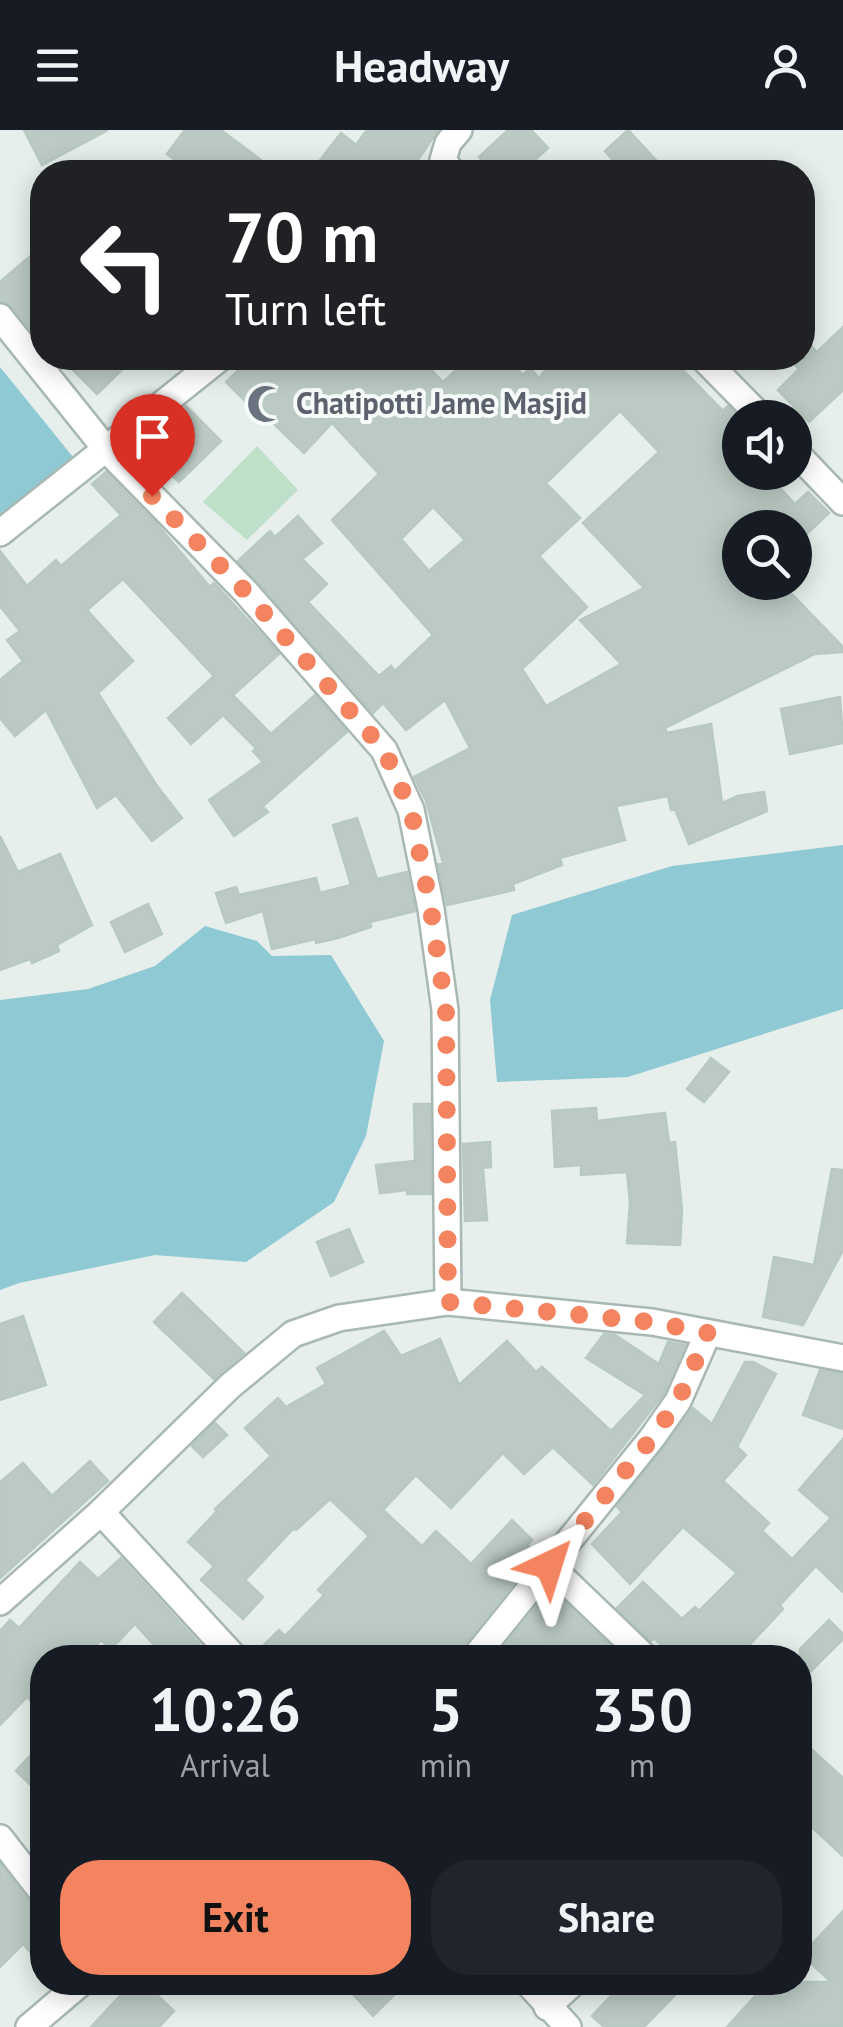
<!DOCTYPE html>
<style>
:root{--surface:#171b24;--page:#20242c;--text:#f1f3f6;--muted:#9ea1a6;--accent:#f4845f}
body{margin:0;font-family:"PT Sans",sans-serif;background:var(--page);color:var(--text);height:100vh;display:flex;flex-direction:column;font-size:38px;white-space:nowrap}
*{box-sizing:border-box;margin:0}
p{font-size:32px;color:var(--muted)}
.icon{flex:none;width:55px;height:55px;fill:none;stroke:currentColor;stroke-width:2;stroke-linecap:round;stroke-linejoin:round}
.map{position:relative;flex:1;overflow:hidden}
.details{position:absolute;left:30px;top:1515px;width:782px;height:350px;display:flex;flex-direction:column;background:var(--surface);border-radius:40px;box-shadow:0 5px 25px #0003}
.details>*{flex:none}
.top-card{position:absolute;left:30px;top:30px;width:785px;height:210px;border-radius:40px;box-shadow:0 5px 25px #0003;background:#202124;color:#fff;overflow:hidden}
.tools{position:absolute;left:722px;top:270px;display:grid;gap:20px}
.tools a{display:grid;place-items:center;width:90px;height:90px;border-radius:50%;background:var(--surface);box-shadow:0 5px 25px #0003;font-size:50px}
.pin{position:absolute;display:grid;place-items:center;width:85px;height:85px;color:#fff;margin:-102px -42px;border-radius:50% 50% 50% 0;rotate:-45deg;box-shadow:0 0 10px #0007}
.pin .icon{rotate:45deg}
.me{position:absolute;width:110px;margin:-55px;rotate:41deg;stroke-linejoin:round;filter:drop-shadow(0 0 8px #0008)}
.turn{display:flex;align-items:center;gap:35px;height:210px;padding:0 30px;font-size:45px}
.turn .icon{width:130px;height:130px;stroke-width:2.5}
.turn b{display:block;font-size:70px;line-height:85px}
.eta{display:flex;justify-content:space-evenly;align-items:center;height:170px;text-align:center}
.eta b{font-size:60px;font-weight:800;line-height:70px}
.button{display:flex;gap:20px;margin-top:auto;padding:20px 30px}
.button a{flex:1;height:115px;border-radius:40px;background:var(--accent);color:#111;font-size:40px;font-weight:800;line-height:115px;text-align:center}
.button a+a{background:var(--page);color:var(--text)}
header{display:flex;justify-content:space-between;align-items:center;height:130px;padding:0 30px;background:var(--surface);font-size:45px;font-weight:800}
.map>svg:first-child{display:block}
</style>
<header><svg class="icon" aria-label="menu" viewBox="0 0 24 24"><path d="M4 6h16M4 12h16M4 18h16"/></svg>Headway<svg class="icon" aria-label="person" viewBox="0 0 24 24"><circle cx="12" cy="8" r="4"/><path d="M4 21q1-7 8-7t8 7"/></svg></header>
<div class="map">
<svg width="843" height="1897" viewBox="0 0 843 1897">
<rect width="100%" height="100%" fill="#e6efeb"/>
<!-- green -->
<path fill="#bfe0c8" d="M257,316L298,360L247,410L203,372Z"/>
<!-- water -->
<g fill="#8ec9d4">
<path d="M0,237L73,327L0,387Z"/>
<path d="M843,715V879L628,947L497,952L490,870L512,785L672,736Z"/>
<path d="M205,796L257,811L272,826L331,825L384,911L366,1006L334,1072L246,1132L155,1125L19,1153L0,1160V870L88,859L155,836Z"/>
</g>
<!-- building -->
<g fill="#bbcac4" stroke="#b8c9c2" stroke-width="2.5" fill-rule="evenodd">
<path d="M24,0H108L42,35Z"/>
<path d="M185,0H221L277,42H191L167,24Z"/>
<path d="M367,0H438L410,42H311L341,3L356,15Z"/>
<path d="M508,0H531L548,18L522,42H493L479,27Z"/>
<path d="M628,0L667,42H624L605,21Z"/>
<path d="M42,116V213L13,177L0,171V152Z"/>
<path d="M843,197V260L809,292L778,260L799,239L788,228H802V206L817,222Z"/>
<path d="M61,228H134L97,264Z"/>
<path d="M251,228H420L443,252L469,228H506L523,245L530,238L539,248L556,228H671L723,281L728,276L740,289V342H765L795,374L808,362L829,383L798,412L795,398H784L772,384L758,398H740V452H780L843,517V522L815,524L665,598L667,603L711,594L722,673L738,666L764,662L767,681L689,714L675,679L671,680L668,666L616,676L625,710L560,728L562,735L513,754L514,760L447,775L438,734L443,733L426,671L414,647L470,618L445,570L406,600L383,573L373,583L238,431L270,401L275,407L298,386L322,413L302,429L327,454L308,472L379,546L391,536L395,541L433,505L332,390L379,344L332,293L304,323L269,289L266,292L226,252ZM620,281L659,322L583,393L644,458L580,490L621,534L546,576L522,539L587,477L539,426L580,388L546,353ZM433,377L465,410L429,441L401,409Z"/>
<path d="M186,276L221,311L179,352L142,316Z"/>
<path d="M106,342L156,393L210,457L214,453L279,524L233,565L271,604L315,565L347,602L263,676L268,682L234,706L209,670L263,632L253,621L256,618L223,585L191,614L168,588L214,546L123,449L87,480L133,531L98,563L157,656L182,688L152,711L116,665L97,678L46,580L15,606L0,588V550L23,531L7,510L20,501L0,476V421L27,456L56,430L61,436L121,385L92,354Z"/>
<path d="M840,567L843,613L790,624L781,579Z"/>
<path d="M357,688L377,749L407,742L415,781L370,792L371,797L338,808L316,813V809L272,819L263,781L226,793L216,763L236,757L239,765L316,748L320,763L351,755L333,695Z"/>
<path d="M0,706L18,742L60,724L92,795L57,815L59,821L32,833L30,829L0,840Z"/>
<path d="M148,774L162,804L125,822L111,792Z"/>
<path d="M711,928L729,942L704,972L687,959Z"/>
<path d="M414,974H430L431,1064H407V1060L380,1063L376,1035L415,1031Z"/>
<path d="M596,978L597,991L665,983L669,1013L675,1012L682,1080L680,1115L627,1113L630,1072L627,1042L581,1045V1035L555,1037L552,981Z"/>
<path d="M490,1012L491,1037L483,1038L487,1090L465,1091L463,1014Z"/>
<path d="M832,1039L843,1040V1120L803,1195L763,1187L774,1127L814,1135Z"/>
<path d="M349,1099L363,1132L331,1146L317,1112Z"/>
<path d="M182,1163L244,1223L214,1249L154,1192Z"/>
<path d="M23,1186L46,1255L0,1270V1194Z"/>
<path d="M384,1201L401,1226L440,1209L459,1255L507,1211L536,1242L542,1237L611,1301L645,1265L586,1228L604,1204L615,1205L659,1234L668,1212L685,1215L664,1263L593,1355L553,1317L524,1344L503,1323L451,1378L416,1345L383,1380L422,1416L436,1401L471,1434L512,1390L532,1410L527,1415L537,1424L461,1518L458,1528H424L415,1519L407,1528H265L269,1523L262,1517L279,1500L285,1506L324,1465L318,1460L369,1406L330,1369L296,1400L294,1398L245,1450L263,1467L243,1489L201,1450L214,1436L188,1412L217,1381L215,1379L271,1326L245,1298L278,1268L286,1277L326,1254L317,1238Z"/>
<path d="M745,1232H753L776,1244L737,1317L746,1325L723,1351L769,1393L762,1401L792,1429L831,1388L799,1360L843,1309V1462L816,1436L780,1475L783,1479L737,1528H675L654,1508L651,1511L617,1478L643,1452L682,1489L695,1477L699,1481L737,1443L683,1397L630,1454L592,1414L622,1382L617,1377L693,1278L712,1294Z"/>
<path d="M820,1240L843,1244V1299L803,1285Z"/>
<path d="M215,1293L227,1305L203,1327L192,1316Z"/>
<path d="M90,1331L108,1351L0,1448V1352L23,1333L52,1366Z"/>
<path d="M121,1428L212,1528H166L135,1494L111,1519L101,1510L85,1528H42V1582L27,1567L0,1595V1501L10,1490L19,1498L80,1432L98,1449Z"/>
<path d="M551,1459L609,1515L597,1528H495Z"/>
<path d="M829,1490L843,1504V1509L800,1552V1519Z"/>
<path d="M800,1609L843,1648V1726L800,1686Z"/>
<path d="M42,1613V1666L16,1641Z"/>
<path d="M0,1734L29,1772L42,1778V1835L23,1814L0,1837Z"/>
<path d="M843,1781V1897H727L756,1865L742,1852H831L802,1825Z"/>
<path d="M133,1852H143L174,1881L159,1897H91Z"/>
<path d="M342,1852H407L373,1886Z"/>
<path d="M624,1852H666L677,1863L644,1897H604L592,1886Z"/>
</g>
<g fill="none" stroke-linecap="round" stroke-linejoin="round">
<!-- minor casing -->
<g stroke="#a8b8b2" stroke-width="30">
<g id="minor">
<path d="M452,42L443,30L448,13L459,0"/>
<path d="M0,187L105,318L245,461L384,620L411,680L431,779L445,880L448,1172"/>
<path d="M703,228L762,288"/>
<path d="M795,322L843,372"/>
<path d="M0,403L220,228"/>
<path d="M101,1382L235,1528"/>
<path d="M549,1435L646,1528"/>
<path d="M0,1472L101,1382L230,1256L293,1204L339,1188L448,1172L652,1192L843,1228"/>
<path d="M474,1528L652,1308L678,1271L708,1203"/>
<path d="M0,1708L42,1762"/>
<path d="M527,1852L568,1897"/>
<path d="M547,1877L574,1852"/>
<path d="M29,1897L82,1852"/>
</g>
</g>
<!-- minor -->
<use href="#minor" stroke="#fff" stroke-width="25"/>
</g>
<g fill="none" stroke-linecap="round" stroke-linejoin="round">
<!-- route -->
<path stroke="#f4845f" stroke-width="18" stroke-dasharray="0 32.4" d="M152,366L245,461L384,620L411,680L431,780L446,880L448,1172L652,1192L708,1203L678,1271L652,1308L549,1435"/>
</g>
<!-- icons -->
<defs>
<g id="mosque-bare" transform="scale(3)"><path d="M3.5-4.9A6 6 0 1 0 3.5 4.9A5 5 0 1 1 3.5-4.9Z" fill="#6b7280" stroke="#f7fbf9" stroke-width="2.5" paint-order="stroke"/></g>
</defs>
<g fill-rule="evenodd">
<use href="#mosque-bare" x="266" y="274"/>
</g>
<g text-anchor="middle" stroke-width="8" stroke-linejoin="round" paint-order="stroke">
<!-- worship labels -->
<g font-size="30" font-weight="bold" fill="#5b616d" stroke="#f7fbf9" text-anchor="start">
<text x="296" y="284">Chatipotti Jame Masjid</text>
</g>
</g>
</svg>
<div class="tools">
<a><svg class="icon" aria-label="sound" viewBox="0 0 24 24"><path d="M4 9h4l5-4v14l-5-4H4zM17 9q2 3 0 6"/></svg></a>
<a><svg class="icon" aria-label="search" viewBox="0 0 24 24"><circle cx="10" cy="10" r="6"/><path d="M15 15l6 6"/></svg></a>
</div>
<div class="pin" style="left:152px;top:366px;background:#d93025"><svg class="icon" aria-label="arrive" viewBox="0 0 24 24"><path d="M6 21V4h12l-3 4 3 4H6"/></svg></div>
<svg class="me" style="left:549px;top:1435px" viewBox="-20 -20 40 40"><path d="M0-17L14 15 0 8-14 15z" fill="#f4845f" stroke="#fff" stroke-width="4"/></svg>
<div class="top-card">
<div class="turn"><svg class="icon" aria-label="left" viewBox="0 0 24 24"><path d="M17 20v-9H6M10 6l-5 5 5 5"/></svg><div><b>70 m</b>Turn left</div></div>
</div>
<section class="details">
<div class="eta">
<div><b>10:26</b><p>Arrival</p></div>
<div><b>5</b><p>min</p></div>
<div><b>350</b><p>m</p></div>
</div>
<div class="button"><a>Exit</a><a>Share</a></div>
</section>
</div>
